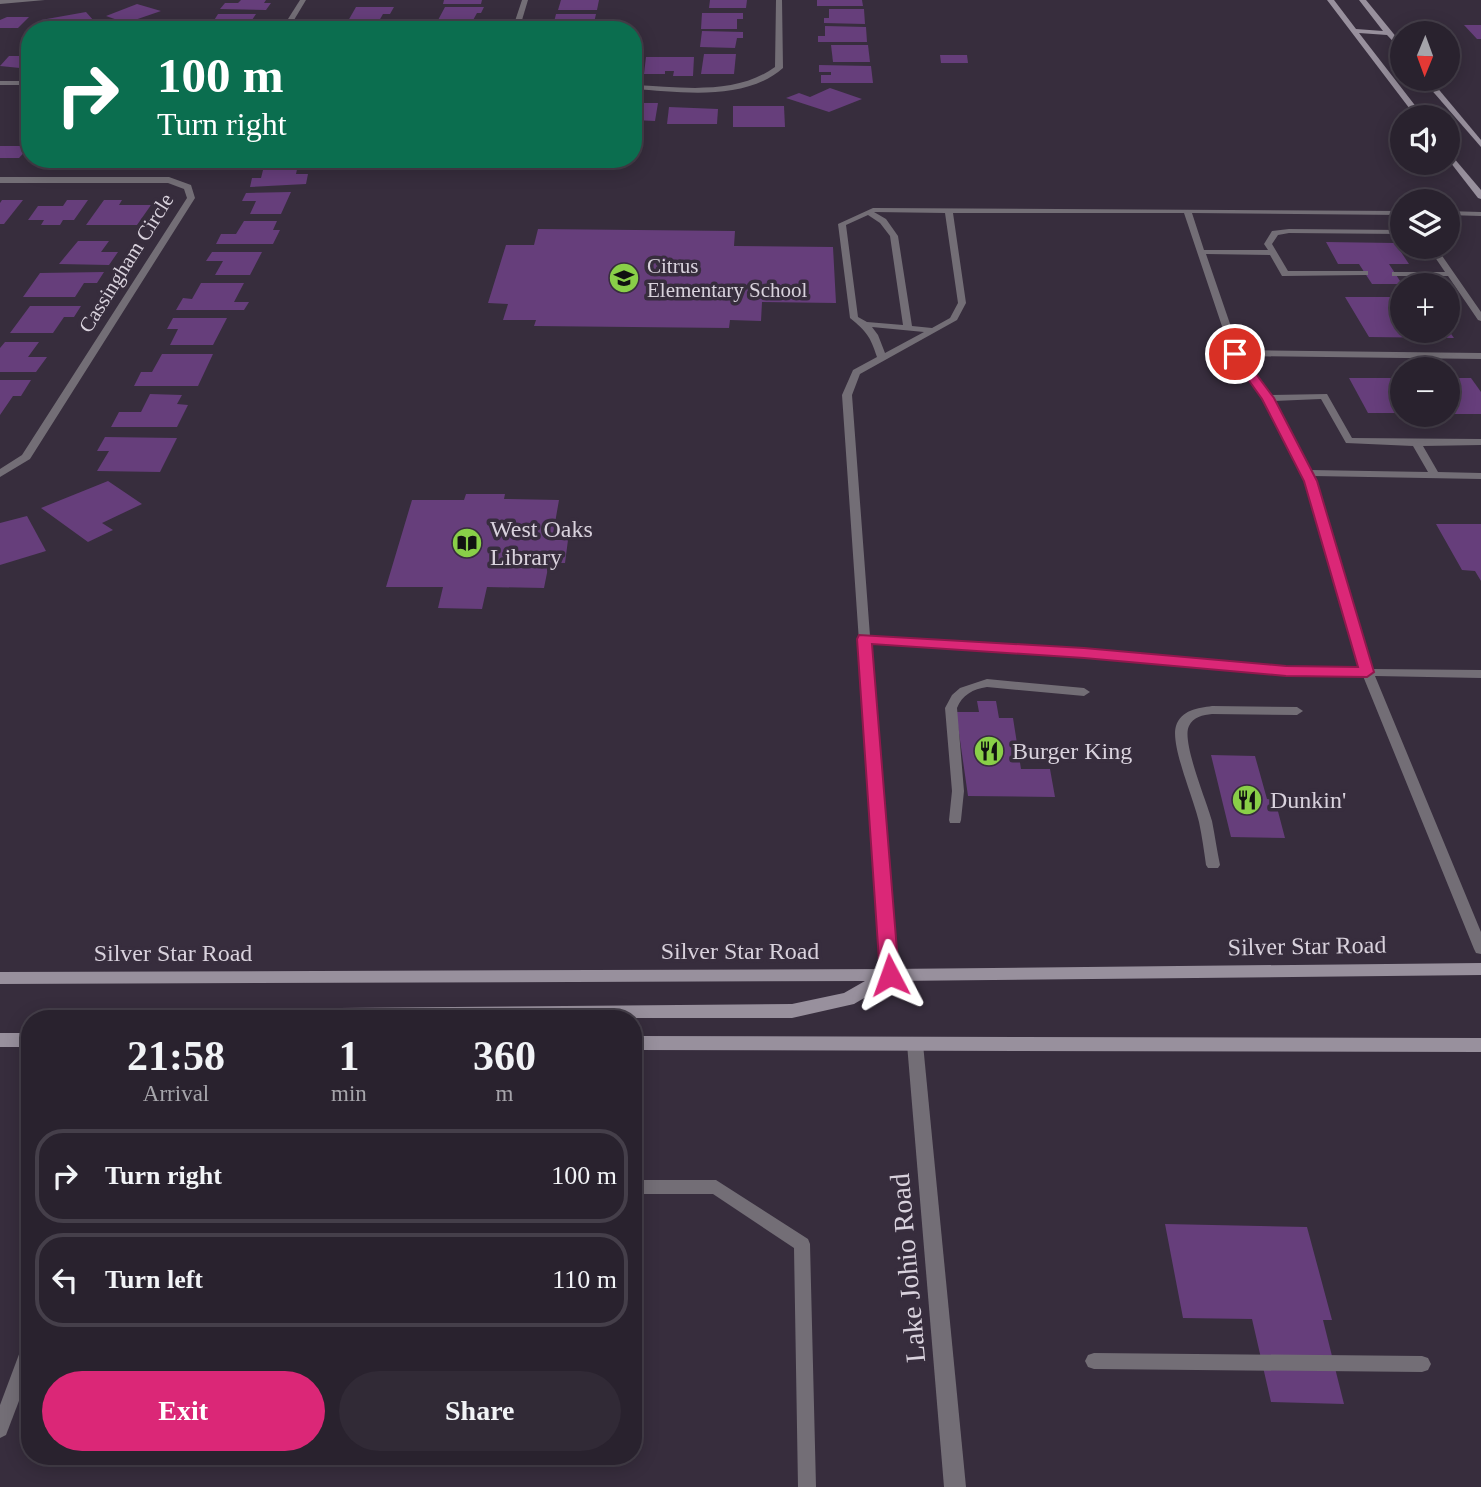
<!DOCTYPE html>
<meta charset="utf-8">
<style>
:root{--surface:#29222e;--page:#312a36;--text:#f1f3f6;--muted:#a5a4aa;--line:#453f4a;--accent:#db2777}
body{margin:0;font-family:"Times New Roman",serif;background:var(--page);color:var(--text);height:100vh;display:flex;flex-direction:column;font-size:26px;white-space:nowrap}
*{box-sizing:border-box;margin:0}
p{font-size:23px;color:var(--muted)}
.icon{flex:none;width:38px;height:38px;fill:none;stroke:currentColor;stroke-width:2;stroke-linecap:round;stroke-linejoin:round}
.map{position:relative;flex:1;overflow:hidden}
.drawer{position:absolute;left:21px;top:1010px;width:621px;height:455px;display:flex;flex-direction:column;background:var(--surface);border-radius:28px;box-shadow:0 4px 18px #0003,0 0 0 2px var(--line)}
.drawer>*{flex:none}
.guide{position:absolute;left:21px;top:21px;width:621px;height:147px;border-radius:28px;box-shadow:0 4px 18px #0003,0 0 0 2px var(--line);background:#0b6e4f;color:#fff;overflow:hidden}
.needle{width:46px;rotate:181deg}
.buttons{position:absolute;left:1390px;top:21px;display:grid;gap:14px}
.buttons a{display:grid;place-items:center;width:70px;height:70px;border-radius:50%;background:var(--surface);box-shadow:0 4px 18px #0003,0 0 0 2px var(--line);font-size:35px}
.pin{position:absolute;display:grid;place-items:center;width:60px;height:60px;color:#fff;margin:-30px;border:4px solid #fff;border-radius:50%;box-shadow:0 2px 7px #0007}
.me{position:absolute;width:77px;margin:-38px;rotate:356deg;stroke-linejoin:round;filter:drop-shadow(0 0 5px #0008)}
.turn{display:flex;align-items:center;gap:24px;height:147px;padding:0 21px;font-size:32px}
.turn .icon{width:91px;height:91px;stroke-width:2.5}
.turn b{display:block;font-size:49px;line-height:60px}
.eta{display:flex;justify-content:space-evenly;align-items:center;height:119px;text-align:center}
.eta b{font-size:42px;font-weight:700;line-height:49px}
.primary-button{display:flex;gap:14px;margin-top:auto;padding:14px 21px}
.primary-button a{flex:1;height:80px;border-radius:42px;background:var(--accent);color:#fff;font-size:28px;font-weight:700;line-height:80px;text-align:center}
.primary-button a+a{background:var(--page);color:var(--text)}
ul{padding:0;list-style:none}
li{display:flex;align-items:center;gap:21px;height:94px;margin:0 14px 10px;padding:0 7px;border:4px solid var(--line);border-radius:28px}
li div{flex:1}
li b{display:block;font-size:26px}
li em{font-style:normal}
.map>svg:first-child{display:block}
</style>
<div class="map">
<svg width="1481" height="1487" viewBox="0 0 1481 1487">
<rect width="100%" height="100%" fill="#372d3d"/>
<!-- building -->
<g fill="#663e7b">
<path d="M241,0H266L264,3H271L266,10L220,9L225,3H238Z"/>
<path d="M444,0H482L481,4H443Z"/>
<path d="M561,0H599L597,10H558Z"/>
<path d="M710,0H747L746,8H709Z"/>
<path d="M817,0H862L863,6H817Z"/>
<path d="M137,4L161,11L126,23L106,16Z"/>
<path d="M356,7H394L390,14H383L379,21H348Z"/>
<path d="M445,7H484L481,13H477L472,22H437Z"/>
<path d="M829,9H864L865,24L824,23V18H829Z"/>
<path d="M86,12L94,21L68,25L72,29L69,30H49L41,20Z"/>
<path d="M702,13H743V19H737V29H701Z"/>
<path d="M218,14H256L246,29H223L228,22H213Z"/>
<path d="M556,14H596L593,27H548L549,22H554Z"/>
<path d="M7,17H29L18,28H0V20Z"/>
<path d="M430,25H477L475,30H427Z"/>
<path d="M1464,25H1481V39H1477Z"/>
<path d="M825,26L866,27L867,42H818V36H825Z"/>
<path d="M702,31L743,32V38H737L735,48L700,47Z"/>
<path d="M831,45H868L870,62H833Z"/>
<path d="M704,54H736L734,74H701Z"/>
<path d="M940,55H967L968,63H941Z"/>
<path d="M9,56H30V69L0,66Z"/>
<path d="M646,57H694L693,76H673L674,71H665V74H644Z"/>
<path d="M819,65L871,66L873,83H821V75H831V72H819Z"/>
<path d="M830,88L862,99L829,112L786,98L799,93L810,97Z"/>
<path d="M639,103H658L655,121L634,120V107H638Z"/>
<path d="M733,106H784L785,127H733Z"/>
<path d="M669,107L718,109L717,124H667Z"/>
<path d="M0,146H30L19,158H0Z"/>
<path d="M37,159H82L79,163H34Z"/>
<path d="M104,159H150L146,165L102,162Z"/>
<path d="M165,159H211L208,164H162Z"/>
<path d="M298,165L296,174H308L306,184L250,187L252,178H261L264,166Z"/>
<path d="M291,192L281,214H250L256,201H242L246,193Z"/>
<path d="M2,200H23L4,224H0V203Z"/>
<path d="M67,200H88L74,220H63L60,225H41L44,220H28L38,206H63Z"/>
<path d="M104,200H122L119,205H151L137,225H86Z"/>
<path d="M244,221H277L273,230H280L273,244H216L221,234H236Z"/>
<path d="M538,229L735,231L734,246L833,247L836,303L762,302L761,321L730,320L729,328L534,326L536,320H503L508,304L488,303L506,245H534Z"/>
<path d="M78,241H109L101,252H118L109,265L59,264Z"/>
<path d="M1326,242L1395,243L1409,264H1389L1402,284H1372L1359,264H1338Z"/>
<path d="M212,252H262L250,275H215L223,261H206Z"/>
<path d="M104,272L97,283H84L75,297H23L40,273Z"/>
<path d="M201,283H244L234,302H249L244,310H176L183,298L192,299Z"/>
<path d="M1345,297H1402V331H1449L1454,338L1369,337Z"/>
<path d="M30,306H81L74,317H64L53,333H10Z"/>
<path d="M173,318H227L213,345H170L178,329H167Z"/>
<path d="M5,342H39L28,357H47L36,372H0V348Z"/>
<path d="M162,354H213L198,386H134L141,372H152Z"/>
<path d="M1349,378H1402V413H1368Z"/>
<path d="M1447,378H1471L1481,392V414H1447Z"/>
<path d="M0,380H31L21,396H13L0,415Z"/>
<path d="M150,394L182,395L177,404L188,405L177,427H111L119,412H141Z"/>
<path d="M105,437L177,438L160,472L97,471L109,451H97Z"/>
<path d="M108,481L142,504L102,523L113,530L88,542L41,508Z"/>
<path d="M466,494H505L504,499L559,500L552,540H568L565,563H549L544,588L487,587L482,609L438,608L443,587H386L412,500H464Z"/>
<path d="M27,516L46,551L0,565V523Z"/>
<path d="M1436,524H1481V581L1475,571L1462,570Z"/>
<path d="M977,701H996L999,718H1013L1021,769H1050L1055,797L968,796L956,712H979Z"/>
<path d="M1211,755L1255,756L1267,799L1275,800L1285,838L1231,837Z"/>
<path d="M1165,1224L1307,1227L1332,1320H1323L1344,1404L1271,1402L1252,1319L1183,1318Z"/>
</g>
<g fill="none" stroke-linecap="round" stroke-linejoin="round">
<!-- lane -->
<g fill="#736e76" fill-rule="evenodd">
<path d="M873,208L1402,211V215L1192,213L1204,250H1268L1264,244L1272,231L1289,229L1402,230V234L1289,233L1278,235L1272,244L1288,271H1368V275H1365L1285,276H1282L1270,255L1206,254L1239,350L1481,353V359L1242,356L1271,395L1327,394L1352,438L1481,439V445L1423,446L1438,472L1481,473V479L1313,476L1372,669L1481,670V678L1375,676L1481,932V954L1476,953L1474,949L1363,676L1286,675L1084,657L871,643L896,975L894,979L889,981L884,979L882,975L842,395L853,370L877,357C870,336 867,332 850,318L838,224ZM874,212L945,213L958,303L950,318L932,328L912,326L898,236L886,219ZM953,213H1184L1231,353L1264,398L1306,481L1360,668L1286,667L1084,649L870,636L852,395L860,374L957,320L966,303ZM868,215L880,223L890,236L903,325L867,322L858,317L846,225ZM872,327L924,332L885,353L878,335ZM1321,399L1346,443L1413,446L1428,472L1310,470L1274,401Z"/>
<path d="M1447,211L1481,212V216L1447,215Z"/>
<path d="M1428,247H1436L1481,312V321L1478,320L1448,276H1392V272H1445Z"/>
<path d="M987,679L1084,688L1090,692L1084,696L987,687C973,689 962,695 957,708L964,791L961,820L960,823H950L949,820L952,791L945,708L952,695L960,688Z"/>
<path d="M1212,706L1297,707L1303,711L1297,715L1212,714C1203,715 1193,717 1189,726C1181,741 1207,802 1212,821C1215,836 1217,851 1220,865L1218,868H1208L1206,865C1204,851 1202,836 1199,822C1194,799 1170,745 1176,726C1181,710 1198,708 1212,706Z"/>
<path d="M634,1180H716L808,1239L810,1244L816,1487H798L794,1248L713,1194H634Z"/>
<path d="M30,1339V1372L6,1435L0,1438V1405L24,1341Z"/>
<path d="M1094,1353L1422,1356L1428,1358L1431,1364L1428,1370L1422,1372L1094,1369L1088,1367L1085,1361L1088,1355Z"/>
</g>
<!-- street -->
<g fill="#736e76" fill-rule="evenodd">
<path d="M0,0H45L0,4Z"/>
<path d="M300,0H306L288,30H281Z"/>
<path d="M522,0H528L519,30H512Z"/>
<path d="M776,0H782L783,68C745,102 680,92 634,89V85C681,87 735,96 775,67Z"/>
<rect x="0" y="81" width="30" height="4"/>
<path d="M0,177H169L191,185L195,198L30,459L0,477V469L22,455L187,198L184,189L168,183H0Z"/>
<path d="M915,1037L921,1039L923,1044L966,1487H944L907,1044L909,1039Z"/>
</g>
<!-- secondary -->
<g fill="#98909d" fill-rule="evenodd">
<path d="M1327,0H1334L1356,29L1383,31L1359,0H1366L1402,44V51L1387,35L1359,33L1424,117H1416Z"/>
<path d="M1422,79H1430L1481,140V147Z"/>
<path d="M1447,150L1481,190V199L1478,198L1447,158Z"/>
<path d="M1481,963V975L893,981L854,1004L792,1018H220L222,1013L232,1009L792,1004L844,993L865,981L0,984V972L889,969Z"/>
<rect x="0" y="1033" width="30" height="14"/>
<path d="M634,1036L1481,1038V1052L634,1050Z"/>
</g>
</g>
<!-- route -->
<path fill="#db2777" stroke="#8e194d" stroke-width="2" d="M1235,350L1239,351L1274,398L1317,481L1374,672L1367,677L1286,676L1084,658L872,644L899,975L896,980H883L880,975L857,639L859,635L1084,648L1286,666L1358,667L1304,481L1262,399L1230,354Z"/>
<!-- icons -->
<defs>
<g id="school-disc" transform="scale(1.575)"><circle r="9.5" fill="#89cf48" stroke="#372d3d"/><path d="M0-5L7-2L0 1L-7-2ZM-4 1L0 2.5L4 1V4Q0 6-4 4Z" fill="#111"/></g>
<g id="library-disc" transform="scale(1.575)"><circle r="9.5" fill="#89cf48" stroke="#372d3d"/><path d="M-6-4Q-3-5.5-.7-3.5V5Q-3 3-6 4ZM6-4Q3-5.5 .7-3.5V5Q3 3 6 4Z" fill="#111"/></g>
<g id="restaurant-disc" transform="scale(1.575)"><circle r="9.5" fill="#89cf48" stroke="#372d3d"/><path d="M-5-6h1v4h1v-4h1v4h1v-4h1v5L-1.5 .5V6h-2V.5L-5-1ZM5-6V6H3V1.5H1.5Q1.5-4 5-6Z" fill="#111"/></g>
</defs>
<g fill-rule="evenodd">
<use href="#school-disc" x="624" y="278"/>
<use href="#library-disc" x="467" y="543"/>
<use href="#restaurant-disc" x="989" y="751"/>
<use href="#restaurant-disc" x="1247" y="800"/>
</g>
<g text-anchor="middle" stroke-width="7" stroke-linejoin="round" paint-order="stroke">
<!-- far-street labels -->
<g font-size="21" fill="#d9d2dd" stroke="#372d3d">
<text transform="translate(126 263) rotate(-58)" y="7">Cassingham Circle</text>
</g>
<!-- far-poi labels -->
<g font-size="21" fill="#d9d2dd" stroke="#372d3d" text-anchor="start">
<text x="647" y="273">Citrus<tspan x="647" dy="24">Elementary School</tspan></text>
</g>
<!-- poi labels -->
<g font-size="24" fill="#d9d2dd" stroke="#372d3d" text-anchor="start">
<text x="490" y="537">West Oaks<tspan x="490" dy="28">Library</tspan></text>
<text x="1012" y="759">Burger King</text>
<text x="1270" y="808">Dunkin'</text>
</g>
<!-- street labels -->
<g font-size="24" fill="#d9d2dd" stroke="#372d3d">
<text transform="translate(1307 946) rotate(-1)" y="8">Silver Star Road</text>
<text x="740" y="959">Silver Star Road</text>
<text x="173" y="961">Silver Star Road</text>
</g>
<!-- near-street labels -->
<g font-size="28" fill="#d9d2dd" stroke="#372d3d">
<text transform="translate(907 1268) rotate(-95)" y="10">Lake Johio Road</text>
</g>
</g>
</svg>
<div class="buttons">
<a><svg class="needle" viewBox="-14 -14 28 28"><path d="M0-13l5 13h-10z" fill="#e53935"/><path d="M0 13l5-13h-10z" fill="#a5a4aa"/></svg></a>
<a><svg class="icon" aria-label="sound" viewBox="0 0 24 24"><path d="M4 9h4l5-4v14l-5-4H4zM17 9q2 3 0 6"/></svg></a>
<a><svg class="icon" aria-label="layers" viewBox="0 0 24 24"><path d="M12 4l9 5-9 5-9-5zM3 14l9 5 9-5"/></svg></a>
<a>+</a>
<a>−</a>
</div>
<div class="pin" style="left:1235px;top:354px;background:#d93025"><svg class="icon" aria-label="arrive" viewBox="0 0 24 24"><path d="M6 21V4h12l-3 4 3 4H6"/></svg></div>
<svg class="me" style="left:890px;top:975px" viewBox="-20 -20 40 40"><path d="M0-17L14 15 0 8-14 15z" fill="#db2777" stroke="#fff" stroke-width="4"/></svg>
<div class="guide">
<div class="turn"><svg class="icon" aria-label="right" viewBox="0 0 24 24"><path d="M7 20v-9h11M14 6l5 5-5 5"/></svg><div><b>100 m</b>Turn right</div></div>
</div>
<section class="drawer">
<div class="eta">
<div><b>21:58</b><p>Arrival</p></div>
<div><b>1</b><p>min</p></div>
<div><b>360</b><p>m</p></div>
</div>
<ul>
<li><svg class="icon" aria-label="right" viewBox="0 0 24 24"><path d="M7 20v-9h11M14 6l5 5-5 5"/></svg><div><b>Turn right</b></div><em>100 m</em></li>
<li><svg class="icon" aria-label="left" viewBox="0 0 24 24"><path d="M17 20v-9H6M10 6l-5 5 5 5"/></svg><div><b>Turn left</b></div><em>110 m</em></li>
</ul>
<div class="primary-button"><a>Exit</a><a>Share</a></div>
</section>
</div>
